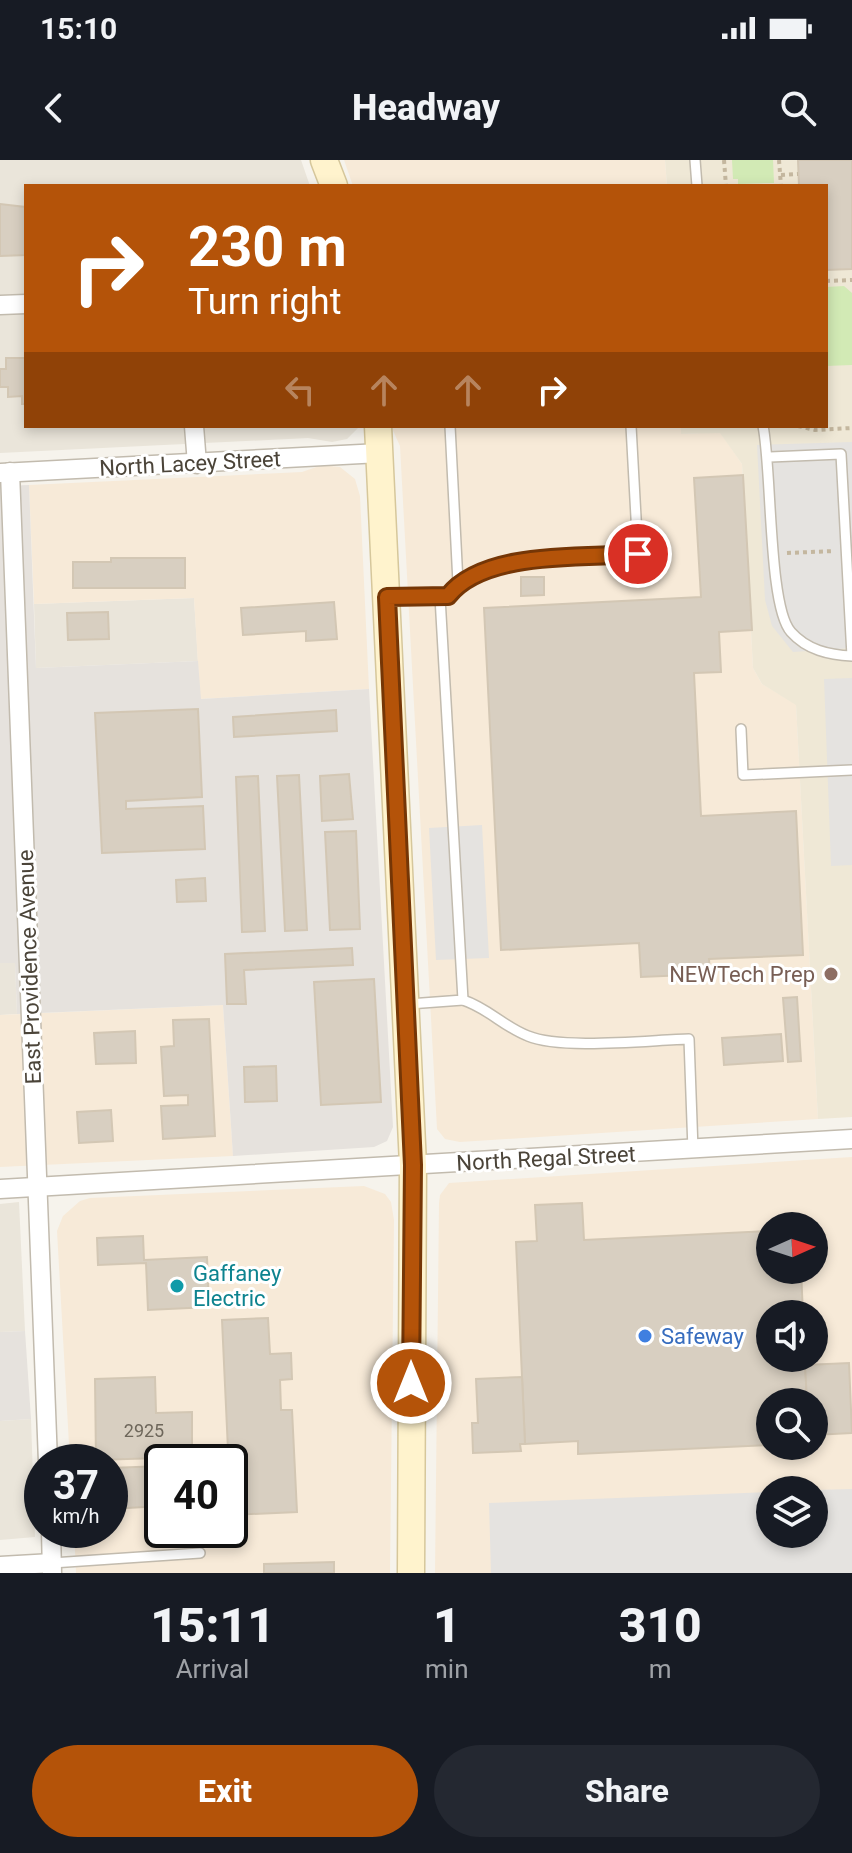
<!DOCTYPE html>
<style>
:root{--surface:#171b24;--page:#242831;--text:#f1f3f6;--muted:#9ea1a6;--accent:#b45309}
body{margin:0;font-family:Roboto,sans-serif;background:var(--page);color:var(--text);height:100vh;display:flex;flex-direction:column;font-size:30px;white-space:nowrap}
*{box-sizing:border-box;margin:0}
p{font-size:26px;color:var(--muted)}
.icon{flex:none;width:44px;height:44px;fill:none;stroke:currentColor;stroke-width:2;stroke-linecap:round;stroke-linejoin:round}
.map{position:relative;height:1413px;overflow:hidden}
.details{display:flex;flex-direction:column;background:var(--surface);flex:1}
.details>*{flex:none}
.banner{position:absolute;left:24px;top:24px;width:804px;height:244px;border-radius:0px;box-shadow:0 4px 12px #0003;background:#b45309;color:#fff;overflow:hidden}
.needle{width:52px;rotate:87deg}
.buttons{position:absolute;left:756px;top:1052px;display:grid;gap:16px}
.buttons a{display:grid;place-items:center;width:72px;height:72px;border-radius:50%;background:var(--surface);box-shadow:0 4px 12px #0003;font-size:40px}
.speed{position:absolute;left:24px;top:1284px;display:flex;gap:16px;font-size:40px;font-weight:700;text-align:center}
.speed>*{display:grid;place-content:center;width:104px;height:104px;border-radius:50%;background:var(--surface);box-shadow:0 4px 12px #0003;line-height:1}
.speed small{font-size:20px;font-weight:400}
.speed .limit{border:4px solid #111;border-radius:12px;background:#fff;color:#111}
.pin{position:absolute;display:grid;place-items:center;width:68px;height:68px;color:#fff;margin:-34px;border:4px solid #fff;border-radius:50%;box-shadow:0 2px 8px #0007}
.me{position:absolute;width:88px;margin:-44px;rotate:0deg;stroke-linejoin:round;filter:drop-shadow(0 0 6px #0008)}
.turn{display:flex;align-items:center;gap:28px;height:168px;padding:0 32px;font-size:36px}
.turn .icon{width:104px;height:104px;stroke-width:2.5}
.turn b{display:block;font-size:56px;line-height:68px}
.lanes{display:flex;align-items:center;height:76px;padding:0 32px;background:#0003;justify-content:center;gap:40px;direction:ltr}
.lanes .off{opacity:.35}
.eta{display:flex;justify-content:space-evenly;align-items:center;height:136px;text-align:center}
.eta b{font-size:48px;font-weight:800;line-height:56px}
.button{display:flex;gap:16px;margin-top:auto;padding:16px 32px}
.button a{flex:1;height:92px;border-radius:48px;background:var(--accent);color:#fff;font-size:32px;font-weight:800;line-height:92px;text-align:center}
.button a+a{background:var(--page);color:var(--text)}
.status{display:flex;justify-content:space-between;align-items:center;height:56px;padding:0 40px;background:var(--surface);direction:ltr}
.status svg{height:22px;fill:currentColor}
header{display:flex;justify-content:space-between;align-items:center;height:104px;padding:0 32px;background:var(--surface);font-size:36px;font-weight:800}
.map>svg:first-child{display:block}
</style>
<div class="status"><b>15:10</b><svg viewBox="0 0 49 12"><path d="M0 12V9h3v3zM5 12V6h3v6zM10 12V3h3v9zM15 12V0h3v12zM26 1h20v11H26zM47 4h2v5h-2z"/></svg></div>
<header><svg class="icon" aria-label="back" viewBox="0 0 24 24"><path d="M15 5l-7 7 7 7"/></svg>Headway<svg class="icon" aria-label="search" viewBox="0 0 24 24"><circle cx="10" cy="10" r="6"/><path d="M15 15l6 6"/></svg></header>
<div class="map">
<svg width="852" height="1413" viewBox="0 0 852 1413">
<rect width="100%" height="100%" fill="#f6f3ec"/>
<!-- residential -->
<g fill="#eae5da">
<path d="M0,0H301L310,26H26V266L358,268L347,279L332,282L308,278L0,293Z"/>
<path d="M194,438L198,501L36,508L34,444Z"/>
<path d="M0,803H15L17,854L0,855Z"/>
<path d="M19,1042L25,1171L0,1172V1044Z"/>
<path d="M31,1259L35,1377L0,1380V1261Z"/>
</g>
<!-- commercial -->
<g fill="#f7ead8" fill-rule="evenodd">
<path d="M344,0H665L667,26H353Z"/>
<path d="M391,266H681L682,274L720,272L742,304L753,508L762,524L796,544L818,959L460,982L445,979L437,969L400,286Z"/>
<path d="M322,305L340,307L355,319L360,336L369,529L200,539L194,438L34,444L29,325L302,312Z"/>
<path d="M223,845L233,996L0,1007V855Z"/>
<path d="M852,997V1413H435L439,1043L440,1035L449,1023ZM770,1066H814V1110H770ZM770,1154H814V1198H770ZM770,1242H814V1286H770ZM770,1330H814V1374H770Z"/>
<path d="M364,1026L385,1034L391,1042L394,1060L390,1413H76L74,1370H110V1302H70L57,1071L63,1056L80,1041L90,1038ZM162,1302H230V1370H162Z"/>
</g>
<!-- industrial -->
<g fill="#e6e2dd">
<path d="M29,325L36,508L198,501L201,539L369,529L393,967L387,981L374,987L233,996L223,845L17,854L15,803H0V326Z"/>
<path d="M25,1171L31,1259L0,1261V1172Z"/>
</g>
<!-- education -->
<path fill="#efe8d6" d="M665,0H852V957L818,959L796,545L762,524L753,508L742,304L720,273L681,274V266H826V26H667Z"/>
<!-- green -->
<g fill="#d2eab5">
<path d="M732,0H773L774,23L738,24V19H733Z"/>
<path d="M844,126L852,133V205L826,206V127Z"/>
</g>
<!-- parking -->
<g fill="#e5e3e0">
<path d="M852,282V488L793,492L772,466L765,440L757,285Z"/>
<path d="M852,518V705L831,706L824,519Z"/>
<path d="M482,665L489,798L436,800L429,668Z"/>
<path d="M852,1329V1413H491L489,1343L770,1332V1374H814V1330Z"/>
</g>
<!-- building -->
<g fill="#d8cfc1" stroke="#d3c7b4" stroke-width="2">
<path d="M798,0H852V109L826,110V26H799Z"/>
<path d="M0,44L25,47L26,95L0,96Z"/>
<path d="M6,198H26V244H22V236L8,237V227H0V209H6Z"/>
<path d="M743,315L752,470L719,472L721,512L694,513L701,656L796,651L803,795L709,799L710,814L641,817L639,783L501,790L484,448L701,437L694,318Z"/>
<path d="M111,398H185V428H73V402H111Z"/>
<path d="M521,417H544V435L521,436Z"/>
<path d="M334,442L337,479L306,481V471L243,475L241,448Z"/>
<path d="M108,452L109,479L68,480L67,453Z"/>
<path d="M198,549L202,637L126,641V649L203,646L205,689L102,693L95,553Z"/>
<path d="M336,550L337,571L234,577L233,557Z"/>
<path d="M349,614L353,659L322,661L320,616Z"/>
<path d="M299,615L307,770L285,771L277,616Z"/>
<path d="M258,616L265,771L242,772L236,617Z"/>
<path d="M356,671L360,769L330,770L325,672Z"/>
<path d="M205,718L206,741L177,742L176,720Z"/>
<path d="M352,788L353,805L244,810L246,844H227L225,794Z"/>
<path d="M374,819L381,942L321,945L314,822Z"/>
<path d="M797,837L801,901L788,902L783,838Z"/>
<path d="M209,859L215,976L163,979L161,946L188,945V935L164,936L161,887L174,886L173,860Z"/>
<path d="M135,871L136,903L96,904L94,873Z"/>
<path d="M781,874L783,901L724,905L722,878Z"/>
<path d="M276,906L277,941L245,942L244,907Z"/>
<path d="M111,950L113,981L79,983L77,952Z"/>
<path d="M582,1043L584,1080L770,1071V1110H801L803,1154H770V1198H805L807,1242H770V1285L578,1294V1281L525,1284L516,1082L537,1081L535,1045Z"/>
<path d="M143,1076L144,1100L207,1097L209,1147L148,1150L146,1103L98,1105L97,1078Z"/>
<path d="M268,1158L270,1194L291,1193L292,1219L280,1220L281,1250H292L297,1352L231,1355L222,1160Z"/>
<path d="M849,1203L852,1273L814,1275V1242H807L805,1205Z"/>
<path d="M155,1217L156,1253L192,1252V1289H159V1298L96,1300L95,1219Z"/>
<path d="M522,1217L525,1284H520L521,1291L473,1293L472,1263H478L476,1219Z"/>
<path d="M162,1306V1346L110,1349V1308Z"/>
<path d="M334,1402V1413H264V1404Z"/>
</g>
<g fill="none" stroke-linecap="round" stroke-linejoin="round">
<!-- lane casing -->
<g stroke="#c2bbae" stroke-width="12">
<g id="lane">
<path d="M695,0L697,26"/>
<path d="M450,266L458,423"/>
<path d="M763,266C772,309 768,447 791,472C807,490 829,495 852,496L841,294L770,297"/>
<path d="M389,437H440L463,840L409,844"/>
<path d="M440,437L448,436C484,390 584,398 638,394L631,266"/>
<path d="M741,569L743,615L852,610"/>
<path d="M463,840C488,848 504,867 528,876C561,890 650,880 689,879L693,990"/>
<path d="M52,1403L200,1393"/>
</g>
</g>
<!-- street casing -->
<g stroke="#c2bbae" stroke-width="21">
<g id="street">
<path d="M0,145L26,144"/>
<path d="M194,266L197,304"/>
<path d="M10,312L48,1302"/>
<path d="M0,313L380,293"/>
<path d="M0,1029L852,979"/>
<path d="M51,1370L52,1413"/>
<path d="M0,1406L52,1403"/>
</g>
</g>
<!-- secondary casing -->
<g stroke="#d6c79b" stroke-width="29">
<g id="secondary">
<path d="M324,0L334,26"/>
<path d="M378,266L413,1005L411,1413"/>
</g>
</g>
<!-- path -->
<g stroke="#c4b79f" stroke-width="4" stroke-dasharray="4 4" stroke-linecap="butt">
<path d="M724,0L726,26"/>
<path d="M779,0L781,26"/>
<path d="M781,15L798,14"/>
<path d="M826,121L852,120"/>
<path d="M798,266L815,270L852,268"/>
<path d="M787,393L834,391"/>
</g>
<!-- lane -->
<use href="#lane" stroke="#fff" stroke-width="9"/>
<!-- street -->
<use href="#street" stroke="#fff" stroke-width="18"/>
<!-- secondary -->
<use href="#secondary" stroke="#fff3cd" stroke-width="26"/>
</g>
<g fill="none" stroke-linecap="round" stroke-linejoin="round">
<!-- route casing -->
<g stroke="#753606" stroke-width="20">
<path id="route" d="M411,1223L413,1005L387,437L448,436C484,390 584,398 638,394"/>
</g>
<!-- route -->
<use href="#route" stroke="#b45309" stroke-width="14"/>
</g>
<!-- markers -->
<circle fill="#8d6e63" stroke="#fff" stroke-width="3" cx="831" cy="814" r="8"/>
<circle fill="#0f9aa8" stroke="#fff" stroke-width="3" cx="177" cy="1126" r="8"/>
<circle fill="#3f7fe0" stroke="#fff" stroke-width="3" cx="645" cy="1176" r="8"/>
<g text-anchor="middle" stroke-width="6" stroke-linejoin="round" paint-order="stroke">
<!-- number labels -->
<g font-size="18" fill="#6e675b">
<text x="144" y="1277">2925</text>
</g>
<!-- street labels -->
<g font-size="22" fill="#4b4439" stroke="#fff">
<text transform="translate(190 303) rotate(-3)" y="8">North Lacey Street</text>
<text transform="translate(29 807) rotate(-92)" y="8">East Providence Avenue</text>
<text transform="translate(546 998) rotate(-3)" y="8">North Regal Street</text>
</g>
<!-- education labels -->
<g font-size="22" fill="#785e54" stroke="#fff" text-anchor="end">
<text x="815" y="822">NEWTech Prep</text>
</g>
<!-- culture labels -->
<g font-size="22" fill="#0d838f" stroke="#fff" text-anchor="start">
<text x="193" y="1121">Gaffaney<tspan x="193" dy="25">Electric</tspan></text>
</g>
<!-- shop labels -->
<g font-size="22" fill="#366cbe" stroke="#fff" text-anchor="start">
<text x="661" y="1184">Safeway</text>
</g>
</g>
</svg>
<div class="buttons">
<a><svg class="needle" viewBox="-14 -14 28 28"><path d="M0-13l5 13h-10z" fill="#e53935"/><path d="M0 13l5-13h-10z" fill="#9ea1a6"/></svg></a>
<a><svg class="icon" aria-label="sound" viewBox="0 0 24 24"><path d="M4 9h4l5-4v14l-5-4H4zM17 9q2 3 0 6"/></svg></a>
<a><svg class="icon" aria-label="search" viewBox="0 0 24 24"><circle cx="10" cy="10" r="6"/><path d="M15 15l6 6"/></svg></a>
<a><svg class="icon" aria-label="layers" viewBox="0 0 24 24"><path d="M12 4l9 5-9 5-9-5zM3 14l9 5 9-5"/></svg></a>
</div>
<div class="speed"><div>37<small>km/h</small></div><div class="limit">40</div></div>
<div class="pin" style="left:638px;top:394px;background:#d93025"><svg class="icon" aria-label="arrive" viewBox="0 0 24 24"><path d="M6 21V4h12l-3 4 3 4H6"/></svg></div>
<svg class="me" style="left:411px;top:1223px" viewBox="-20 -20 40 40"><circle r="17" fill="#b45309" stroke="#fff" stroke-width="3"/><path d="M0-11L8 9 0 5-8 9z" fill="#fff"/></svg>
<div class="banner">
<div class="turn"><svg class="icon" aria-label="right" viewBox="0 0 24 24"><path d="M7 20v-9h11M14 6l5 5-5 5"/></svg><div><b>230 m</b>Turn right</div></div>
<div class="lanes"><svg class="icon off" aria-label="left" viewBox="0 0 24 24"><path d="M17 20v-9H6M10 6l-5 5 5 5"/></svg><svg class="icon off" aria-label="ahead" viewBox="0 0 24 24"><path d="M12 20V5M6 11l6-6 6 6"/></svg><svg class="icon off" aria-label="ahead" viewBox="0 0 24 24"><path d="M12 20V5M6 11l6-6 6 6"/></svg><svg class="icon" aria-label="right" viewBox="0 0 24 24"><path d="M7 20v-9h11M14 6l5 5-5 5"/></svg></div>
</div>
</div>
<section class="details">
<div class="eta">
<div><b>15:11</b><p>Arrival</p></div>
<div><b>1</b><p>min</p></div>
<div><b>310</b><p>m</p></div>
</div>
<div class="button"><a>Exit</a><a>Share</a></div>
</section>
